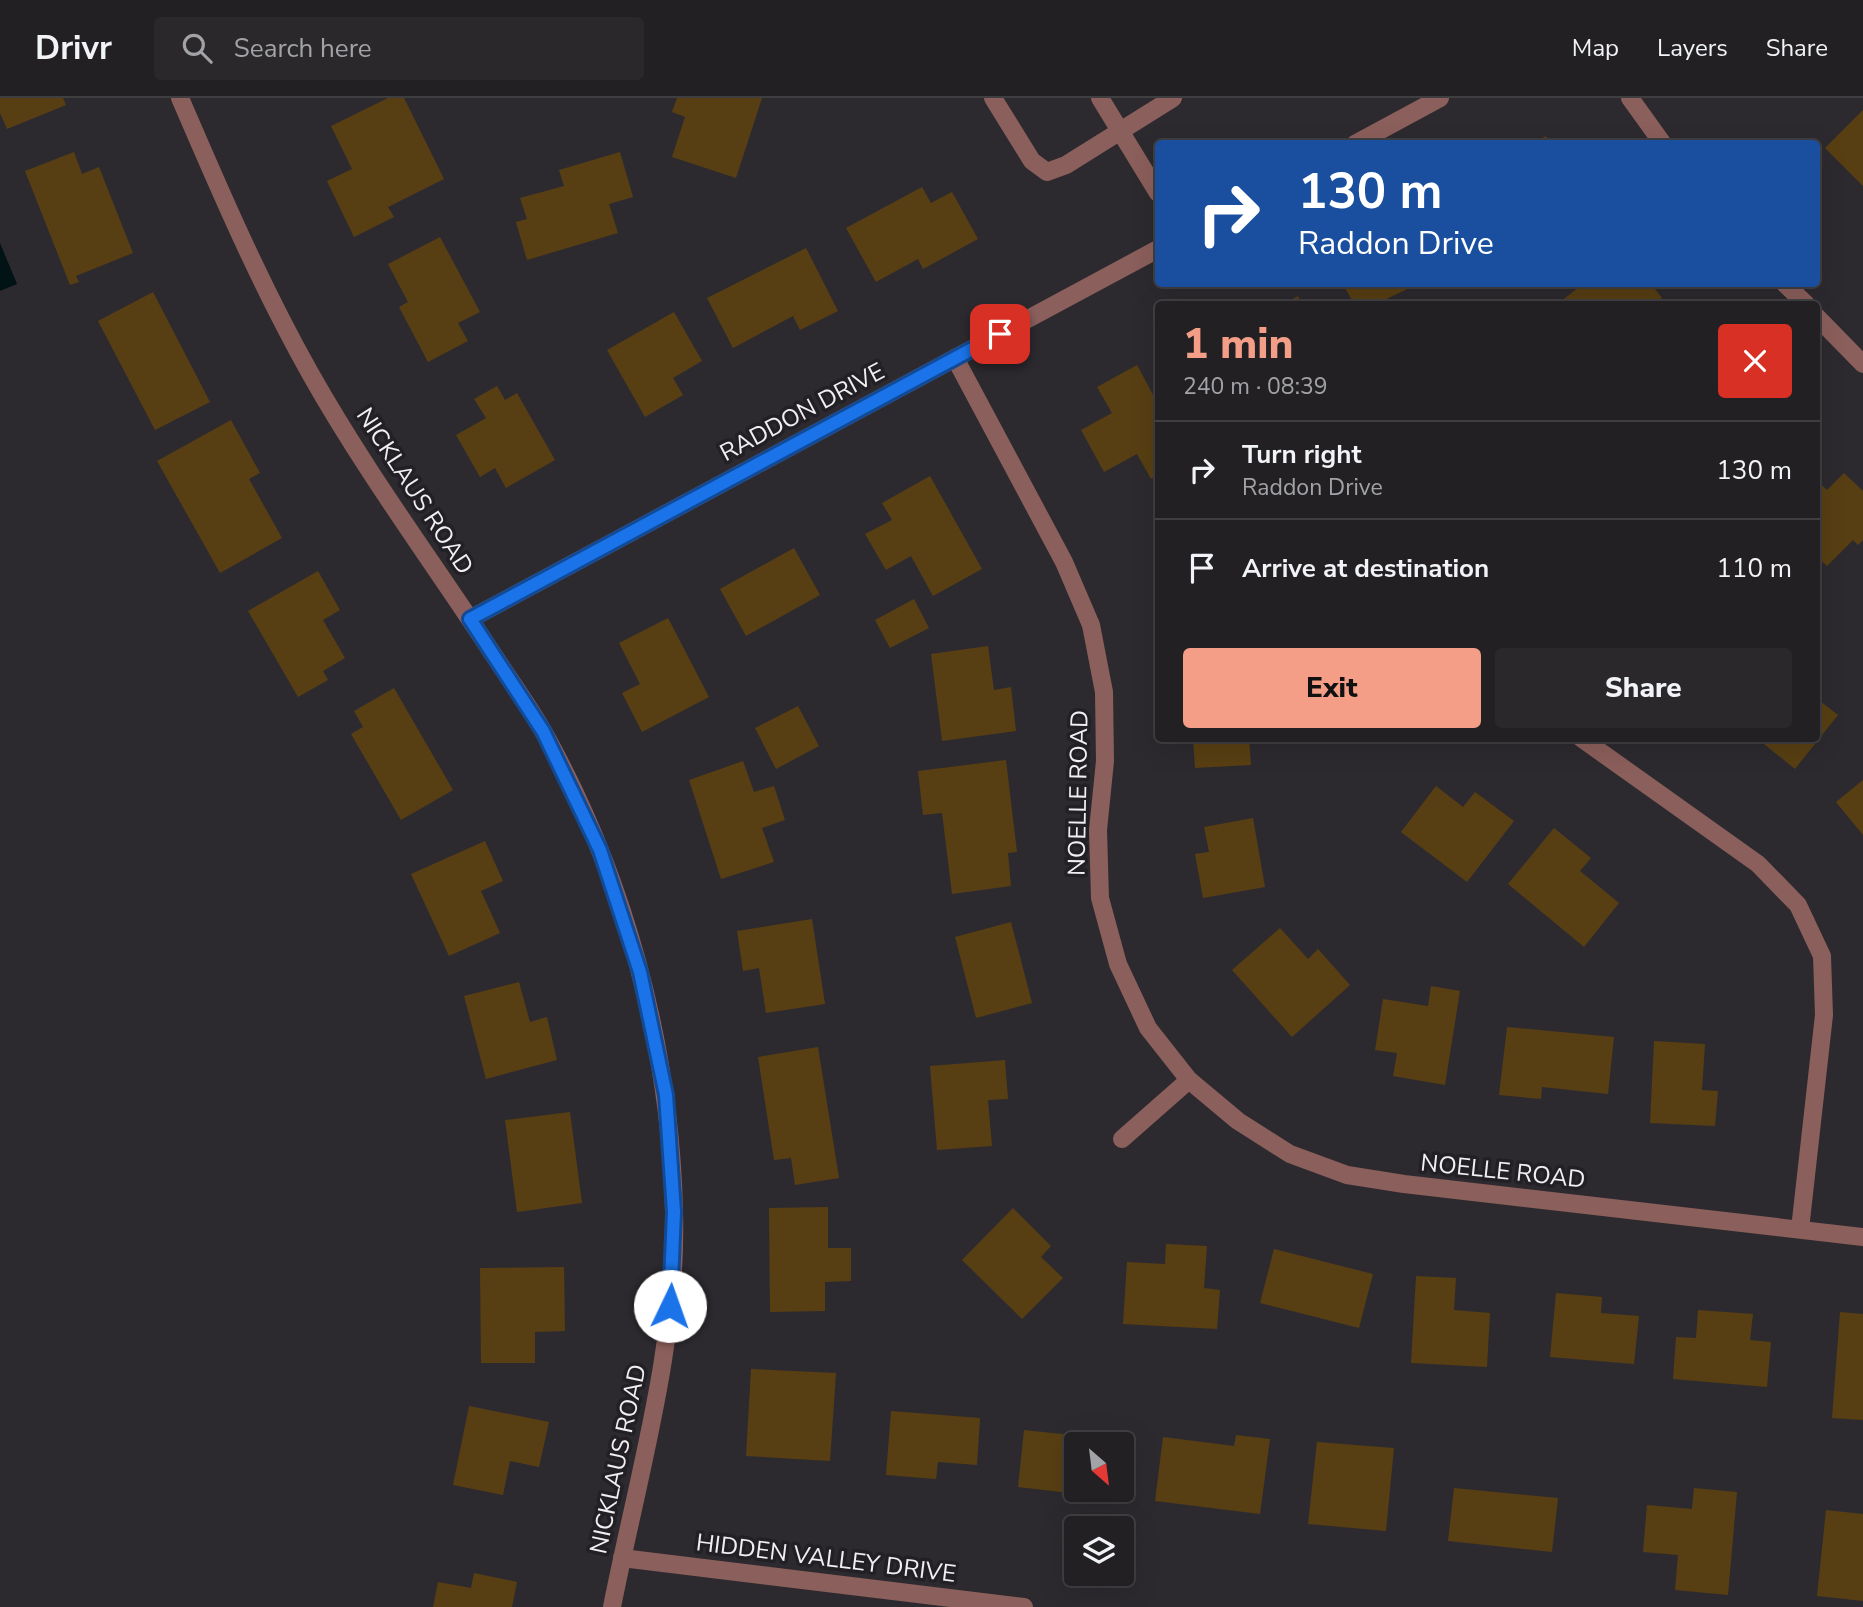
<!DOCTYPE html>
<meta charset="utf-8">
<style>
:root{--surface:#222023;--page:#2a282b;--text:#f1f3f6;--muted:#a2a3a6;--line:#3f3e41;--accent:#f49e87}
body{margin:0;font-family:"Nunito Sans",sans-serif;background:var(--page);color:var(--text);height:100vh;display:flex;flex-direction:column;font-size:26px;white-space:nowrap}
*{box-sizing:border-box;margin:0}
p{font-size:23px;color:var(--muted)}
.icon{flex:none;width:38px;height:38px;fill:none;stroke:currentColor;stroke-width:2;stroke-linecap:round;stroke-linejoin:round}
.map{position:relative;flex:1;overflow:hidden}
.details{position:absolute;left:1155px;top:203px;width:665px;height:441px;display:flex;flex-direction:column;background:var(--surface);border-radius:7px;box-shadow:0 7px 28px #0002,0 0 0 2px var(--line)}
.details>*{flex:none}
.banner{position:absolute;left:1155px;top:42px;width:665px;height:147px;border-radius:7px;box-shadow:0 7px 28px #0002,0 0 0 2px var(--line);background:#1a4fa0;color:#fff;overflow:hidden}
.needle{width:46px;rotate:152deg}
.controls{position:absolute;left:1064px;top:1334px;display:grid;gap:14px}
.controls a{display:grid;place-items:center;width:70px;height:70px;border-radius:7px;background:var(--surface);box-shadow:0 7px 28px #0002,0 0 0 2px var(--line);font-size:35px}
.pin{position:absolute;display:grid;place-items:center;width:60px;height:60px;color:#fff;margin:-30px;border-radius:14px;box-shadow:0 4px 10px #0006}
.me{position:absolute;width:77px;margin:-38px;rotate:3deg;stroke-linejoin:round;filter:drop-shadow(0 0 5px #0008)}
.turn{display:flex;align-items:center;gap:24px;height:147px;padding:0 28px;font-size:32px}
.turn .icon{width:91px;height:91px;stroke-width:2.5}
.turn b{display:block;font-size:49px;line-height:60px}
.round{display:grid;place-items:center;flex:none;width:74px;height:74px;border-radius:7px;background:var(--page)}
.overview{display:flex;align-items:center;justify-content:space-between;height:119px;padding:0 28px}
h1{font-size:42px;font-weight:800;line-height:52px;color:var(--accent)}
.action{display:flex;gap:14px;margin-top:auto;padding:14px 28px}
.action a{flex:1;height:80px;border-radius:7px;background:var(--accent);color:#111;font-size:28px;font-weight:800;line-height:80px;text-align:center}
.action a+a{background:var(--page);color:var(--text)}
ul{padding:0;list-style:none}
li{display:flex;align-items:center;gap:21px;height:98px;padding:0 28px;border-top:2px solid var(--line)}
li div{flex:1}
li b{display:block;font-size:26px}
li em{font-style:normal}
header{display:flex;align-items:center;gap:42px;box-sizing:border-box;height:98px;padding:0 35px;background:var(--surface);border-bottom:2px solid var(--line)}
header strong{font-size:33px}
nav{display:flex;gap:38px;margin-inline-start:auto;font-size:24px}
.search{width:490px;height:63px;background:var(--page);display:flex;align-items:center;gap:18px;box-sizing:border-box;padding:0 24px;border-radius:7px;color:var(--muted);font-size:26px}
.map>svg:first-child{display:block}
</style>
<header>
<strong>Drivr</strong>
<div class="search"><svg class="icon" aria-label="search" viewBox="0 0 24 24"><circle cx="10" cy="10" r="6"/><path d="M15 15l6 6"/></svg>Search here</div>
<nav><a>Map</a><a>Layers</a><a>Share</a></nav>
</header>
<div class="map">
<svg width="1863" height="1509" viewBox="0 0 1863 1509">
<rect width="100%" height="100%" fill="#2d2a2f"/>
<!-- water -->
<path fill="#011314" d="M0,145L17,186L0,193Z"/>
<!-- building -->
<g fill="#583f13">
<path d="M0,0H63L66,7L7,31L0,15Z"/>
<path d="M388,0H404L444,81L388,109L394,119L354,139L327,83L352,71L331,28Z"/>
<path d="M677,0H762L736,80L672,59L685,19L672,14Z"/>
<path d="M1863,12V88L1825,50Z"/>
<path d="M1546,38L1550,46H1531Z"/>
<path d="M74,54L82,76L99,69L133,155L76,178L79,184L70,187L25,73Z"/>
<path d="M620,54L633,99L609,106L618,135L527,162L516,124L527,121L520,100L564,88L559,72Z"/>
<path d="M922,89L931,105L952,94L978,141L923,171L918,161L876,184L846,130Z"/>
<path d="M440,139L480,214L458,225L468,243L428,264L399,209L408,204L388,166Z"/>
<path d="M806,150L838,213L800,232L793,218L733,250L707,200Z"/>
<path d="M1343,186H1418L1376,206H1354Z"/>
<path d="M1583,186H1651L1662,200L1653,206H1564L1561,203Z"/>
<path d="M153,194L210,304L155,332L98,223Z"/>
<path d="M1298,198L1302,206H1283Z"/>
<path d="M674,214L702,263L673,280L683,297L645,319L607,252Z"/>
<path d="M1137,267L1158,306V377L1151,381L1137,356L1104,374L1081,332L1112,315L1097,289Z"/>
<path d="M497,288L505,302L517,295L555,362L506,390L495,370L480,379L456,337L486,320L474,301Z"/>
<path d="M231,322L260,375L249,381L282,440L220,475L157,363Z"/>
<path d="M1844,375L1863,393V442L1858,447L1853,442L1827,468L1816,458V382L1827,392Z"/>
<path d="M930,378L982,471L933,498L911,458L886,472L865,436L892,422L882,405Z"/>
<path d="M794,450L820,497L746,538L720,491Z"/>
<path d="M318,473L340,512L323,522L345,560L323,573L328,582L298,599L248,513Z"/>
<path d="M914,501L929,530L890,550L875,522Z"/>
<path d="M668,520L709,599L642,634L622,595L640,586L619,545Z"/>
<path d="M988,548L994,592L1011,589L1016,633L942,643L931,556Z"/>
<path d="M394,590L453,692L401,722L351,636L363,629L354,613Z"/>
<path d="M1816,600L1838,617L1795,671L1759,642L1816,640Z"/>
<path d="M798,608L819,648L776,671L755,630Z"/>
<path d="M1193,640H1249L1251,667L1195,670Z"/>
<path d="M1006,662L1017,754L1008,755L1011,788L952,796L942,715L923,717L918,673Z"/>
<path d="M743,663L754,694L774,688L785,722L762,730L774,764L721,781L689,682Z"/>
<path d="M1863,682V737L1836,704Z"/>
<path d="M1436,688L1463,709L1475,694L1514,723L1467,784L1401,734Z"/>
<path d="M1253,720L1265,789L1203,800L1195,756L1209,754L1204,729Z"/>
<path d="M1554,730L1591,760L1580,773L1619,805L1584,849L1508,786Z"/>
<path d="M485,743L503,783L481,793L500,835L449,858L411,776Z"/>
<path d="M812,821L825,906L766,915L759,870L743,873L737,833Z"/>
<path d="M1011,824L1032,905L976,920L955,839Z"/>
<path d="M1280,830L1308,861L1318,851L1350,887L1292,939L1232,872Z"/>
<path d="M519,884L530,924L547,919L557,962L486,981L464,898Z"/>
<path d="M1431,888L1460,893L1445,987L1393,978L1397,955L1375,952L1383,901L1428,908Z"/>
<path d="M1507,929L1614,939L1608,996L1542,989L1541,1001L1499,997Z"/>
<path d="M1654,943L1705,946L1702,992L1718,993L1715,1028L1650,1025Z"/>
<path d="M818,949L839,1080L795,1087L791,1060L774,1062L758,959Z"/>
<path d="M1005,962L1008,1001L988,1002L992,1048L937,1052L930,968Z"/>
<path d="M570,1014L582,1105L517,1114L505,1022Z"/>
<path d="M828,1109V1150H851V1183L825,1184V1213L770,1214L769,1110Z"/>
<path d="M1013,1110L1051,1148L1041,1159L1063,1180L1022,1221L962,1162Z"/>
<path d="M1166,1146L1207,1148L1204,1190L1220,1192L1217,1231L1123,1226L1127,1164L1165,1166Z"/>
<path d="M1274,1151L1373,1176L1359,1230L1260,1205Z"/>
<path d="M564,1169L565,1233L535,1234V1265H481L480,1170Z"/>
<path d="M1416,1178L1456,1180L1454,1212L1490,1215L1487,1269L1411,1265Z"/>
<path d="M1556,1195L1602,1199L1601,1215L1639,1218L1634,1266L1550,1259Z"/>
<path d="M1698,1212L1753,1216L1750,1242L1771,1244L1767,1289L1673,1281L1676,1239L1696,1240Z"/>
<path d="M1840,1214L1863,1216V1322L1832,1320Z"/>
<path d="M751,1271L836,1275L830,1363L746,1358Z"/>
<path d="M469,1308L549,1324L539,1369L510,1363L503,1397L453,1387Z"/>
<path d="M891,1313L980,1320L977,1367L938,1364L936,1381L886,1377Z"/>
<path d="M1024,1332L1129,1343L1124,1389L1122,1346H1076V1391H1123L1122,1401L1018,1389Z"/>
<path d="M1236,1337L1270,1341L1260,1416L1155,1403L1163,1339L1234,1348Z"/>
<path d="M1317,1344L1394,1350L1386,1433L1308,1426Z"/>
<path d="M1454,1390L1558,1400L1552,1454L1448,1443Z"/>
<path d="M1694,1390L1737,1394L1728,1497L1675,1492L1678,1457L1643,1454L1647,1407L1692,1411Z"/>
<path d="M1826,1412L1863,1416V1503L1817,1498Z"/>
<path d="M474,1475L517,1484L512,1509H433L438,1484L471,1490Z"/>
</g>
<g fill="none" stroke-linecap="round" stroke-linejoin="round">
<!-- minor -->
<g stroke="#8b5f5b" stroke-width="18">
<path d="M180,0C220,93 260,186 310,275C364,371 429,459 489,550C507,578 527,605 543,633C624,777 670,947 674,1112C678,1247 638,1377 612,1509"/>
<path d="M993,0L1032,63L1047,74L1066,67L1173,0"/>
<path d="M1100,0L1158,95"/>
<path d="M1630,0L1663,46"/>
<path d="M1355,46L1440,0"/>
<path d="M1785,186L1806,206"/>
<path d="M1816,218L1863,266"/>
<path d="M955,260L1064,464L1091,527L1104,594L1105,663L1098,732L1100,800L1118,866L1148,930L1189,982L1238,1023L1290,1056L1347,1077L1404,1086L1863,1139"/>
<path d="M470,521L1158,151"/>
<path d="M1581,640L1758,766L1798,807L1822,858L1824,917L1800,1131"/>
<path d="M1122,1041L1189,982"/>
<path d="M622,1460L1024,1509"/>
</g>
</g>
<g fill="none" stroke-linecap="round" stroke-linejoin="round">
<!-- route casing -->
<g stroke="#114b97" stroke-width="18">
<path id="route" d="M670,1208L674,1114L666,997L640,874L600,752L543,633L470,521L1000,236"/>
</g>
<!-- route -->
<use href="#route" stroke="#1a73e8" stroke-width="12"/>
</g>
<g text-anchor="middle" stroke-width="7" stroke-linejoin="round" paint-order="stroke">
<!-- street labels -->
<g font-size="24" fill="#f2eff3" stroke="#232025">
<text transform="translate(802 314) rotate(-28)" y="8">RADDON DRIVE</text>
<text transform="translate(415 393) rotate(57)" y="8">NICKLAUS ROAD</text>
<text transform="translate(1078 695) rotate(-89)" y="8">NOELLE ROAD</text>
<text transform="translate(1503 1073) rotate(6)" y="8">NOELLE ROAD</text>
<text transform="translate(618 1361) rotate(-78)" y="8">NICKLAUS ROAD</text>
<text transform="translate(826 1460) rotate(7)" y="8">HIDDEN VALLEY DRIVE</text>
</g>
</g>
</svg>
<div class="controls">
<a><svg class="needle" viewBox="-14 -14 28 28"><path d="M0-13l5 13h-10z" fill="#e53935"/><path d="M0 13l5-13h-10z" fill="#a2a3a6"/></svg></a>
<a><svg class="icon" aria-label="layers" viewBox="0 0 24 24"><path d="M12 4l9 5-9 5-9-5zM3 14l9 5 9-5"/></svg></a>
</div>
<div class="pin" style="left:1000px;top:236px;background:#d93025"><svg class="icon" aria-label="arrive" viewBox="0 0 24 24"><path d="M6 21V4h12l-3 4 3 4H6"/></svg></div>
<svg class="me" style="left:670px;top:1208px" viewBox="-20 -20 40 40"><circle r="19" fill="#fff"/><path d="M0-13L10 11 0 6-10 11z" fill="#1a73e8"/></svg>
<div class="banner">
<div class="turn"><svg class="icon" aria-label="right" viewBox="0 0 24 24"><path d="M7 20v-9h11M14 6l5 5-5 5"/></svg><div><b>130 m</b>Raddon Drive</div></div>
</div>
<section class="details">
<div class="overview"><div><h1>1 min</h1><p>240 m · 08:39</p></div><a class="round" style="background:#d93025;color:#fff"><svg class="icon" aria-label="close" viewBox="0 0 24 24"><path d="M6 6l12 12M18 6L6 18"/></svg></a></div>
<ul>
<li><svg class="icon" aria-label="right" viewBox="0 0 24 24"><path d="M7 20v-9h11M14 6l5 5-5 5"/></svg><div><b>Turn right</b><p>Raddon Drive</p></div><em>130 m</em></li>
<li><svg class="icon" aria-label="arrive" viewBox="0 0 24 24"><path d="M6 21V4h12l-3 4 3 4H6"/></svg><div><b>Arrive at destination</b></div><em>110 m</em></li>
</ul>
<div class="action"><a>Exit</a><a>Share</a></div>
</section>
</div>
